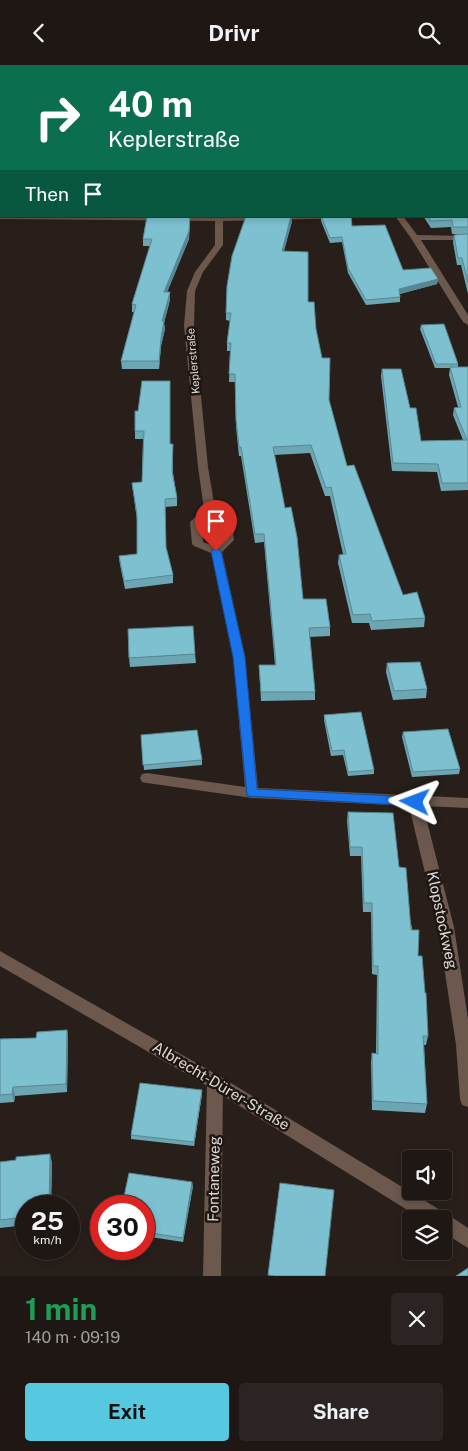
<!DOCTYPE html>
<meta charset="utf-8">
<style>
:root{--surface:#1e1714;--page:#2b2422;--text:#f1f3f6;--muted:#a19fa0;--line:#3c3634;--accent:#56c9e0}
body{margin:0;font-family:"Public Sans",sans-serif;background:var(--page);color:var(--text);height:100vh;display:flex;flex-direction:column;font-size:19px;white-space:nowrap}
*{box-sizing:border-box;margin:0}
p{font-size:16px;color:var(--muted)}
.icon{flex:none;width:28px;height:28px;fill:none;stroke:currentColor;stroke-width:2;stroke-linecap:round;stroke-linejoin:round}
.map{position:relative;height:1211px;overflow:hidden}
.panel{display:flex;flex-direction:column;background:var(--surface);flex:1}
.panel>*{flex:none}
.banner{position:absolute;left:0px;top:0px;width:469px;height:152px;box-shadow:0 2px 8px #0003,0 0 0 1px var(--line);background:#0b6e4f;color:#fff;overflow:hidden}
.controls{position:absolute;left:402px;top:1085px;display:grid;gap:10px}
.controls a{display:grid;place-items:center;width:50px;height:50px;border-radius:5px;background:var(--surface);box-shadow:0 2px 8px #0003,0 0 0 1px var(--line);font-size:25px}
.speed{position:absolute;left:15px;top:1130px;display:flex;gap:10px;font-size:25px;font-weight:700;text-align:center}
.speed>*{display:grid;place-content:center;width:65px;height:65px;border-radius:50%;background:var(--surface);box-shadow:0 2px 8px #0003,0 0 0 1px var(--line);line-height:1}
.speed small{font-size:12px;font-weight:400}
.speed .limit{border:8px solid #d22;background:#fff;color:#111}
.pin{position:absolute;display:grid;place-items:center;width:42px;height:42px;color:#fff;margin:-51px -21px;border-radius:50% 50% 50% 0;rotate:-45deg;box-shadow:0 0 5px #0007}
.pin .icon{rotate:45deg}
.me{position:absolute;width:55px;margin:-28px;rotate:273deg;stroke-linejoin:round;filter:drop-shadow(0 0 4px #0008)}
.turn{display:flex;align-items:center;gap:18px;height:105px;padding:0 25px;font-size:22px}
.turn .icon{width:65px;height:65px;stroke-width:2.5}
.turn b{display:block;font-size:35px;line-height:42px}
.then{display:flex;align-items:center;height:48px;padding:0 25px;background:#0003;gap:10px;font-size:19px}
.round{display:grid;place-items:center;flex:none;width:52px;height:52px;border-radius:5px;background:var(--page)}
.head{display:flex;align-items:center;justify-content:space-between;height:85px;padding:0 25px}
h1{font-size:30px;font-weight:700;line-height:38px;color:#1e9e55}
.primary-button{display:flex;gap:10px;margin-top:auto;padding:10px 25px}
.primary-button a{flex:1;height:58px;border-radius:5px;background:var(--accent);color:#111;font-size:20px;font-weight:700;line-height:58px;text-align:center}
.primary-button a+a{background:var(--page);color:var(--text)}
header{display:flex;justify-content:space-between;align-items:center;height:65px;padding:0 25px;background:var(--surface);font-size:22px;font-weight:700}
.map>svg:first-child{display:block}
</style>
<header><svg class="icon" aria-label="back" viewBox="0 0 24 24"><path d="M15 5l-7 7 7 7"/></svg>Drivr<svg class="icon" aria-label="search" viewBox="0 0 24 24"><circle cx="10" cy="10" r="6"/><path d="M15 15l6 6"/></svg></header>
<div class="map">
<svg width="468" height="1211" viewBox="0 0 468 1211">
<rect width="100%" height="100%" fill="#281f1a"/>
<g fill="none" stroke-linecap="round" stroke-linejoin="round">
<!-- minor -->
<g fill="#6c584c" fill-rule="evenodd">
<rect x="270" y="0" width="6" height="1"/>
<path d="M0,150L1,151H359L355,153L223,156V180L203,207L195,226L194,261L208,402L215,444L231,455L234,475L222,487L245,592L258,723L468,733V743L423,741L454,862L468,954V1042L462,1040L460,1034L456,980L438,862L409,741L252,733L147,718L142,717L140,713L142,709L147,708L245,722L233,592L211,488L194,481L192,479L190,457L204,444L198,402L184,261L187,226L195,207L215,180V156L0,154ZM210,450L220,456L222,474L214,481L203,477L202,458Z"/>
<path d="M395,151H403L417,170L468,171V175H421L468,250V260L463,257L411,173Z"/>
<path d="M215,1009L221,1012L223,1017L221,1211H203L207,1017L209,1012Z"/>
</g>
<!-- tertiary -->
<path fill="#6c584c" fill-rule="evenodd" d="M0,886L221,1012L450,1151L468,1163V1183L444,1168V1154H422L209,1022L0,901Z"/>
</g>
<!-- wall -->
<g fill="#6ca6b3">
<path d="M468,145V229L461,200H457L453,177L454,170L463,169H452L451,162L431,163L423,151H468Z"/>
<path d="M190,151L189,174L167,227H170V235L164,258L165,264L161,281L159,304H122L121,296L134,247H132V239L150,181H143V174Z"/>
<path d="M321,151L352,161L403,205L438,214L437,219L400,229V237L366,240L348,208L342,177L330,178L321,156Z"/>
<path d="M292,156L284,186L308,237L316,264L329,335L347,401L403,530L425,553L424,562L371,565L369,558H352L338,498L339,490L343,489L330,431H325L310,388L274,390L303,534L330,562V571L309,572L315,627V635L261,636L259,600H275L264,477L255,478L241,391H239L236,362L235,317H229L230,286H227V278L230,256L226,255V248Z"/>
<path d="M421,260L458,299V302H468V425L441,426L437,407L392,406L381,311L382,304L410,343L421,376L463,375L453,350L454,343L458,342L449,310L450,303H435L420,264Z"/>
<path d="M135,346L170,379L173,388V408L177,433V441L165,442L166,483L173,510V518L125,524L120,500L119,491L137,489V455L132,418L142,417L143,374H135Z"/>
<path d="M195,589L196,598L130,602L129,593Z"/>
<path d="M387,598L427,624L426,633L393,635L386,607Z"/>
<path d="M324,650L374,705V709L348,711L343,690L331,691L324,655Z"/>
<path d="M403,667L460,704L459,709L412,712L402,672Z"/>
<path d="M141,670L202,695V700L144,705Z"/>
<path d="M348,747L399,802L418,891L428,971L426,980H424L427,1039L425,1048L372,1045L371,997L372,988L376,989L377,910L372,909L371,847H363L361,791H350L347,756Z"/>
<path d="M67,965L68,973L67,1027L15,1031L14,1037L0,1038V974L36,973Z"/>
<path d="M202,1025V1029L194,1081L131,1074V1070Z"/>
<path d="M0,1097H52L51,1141H26V1160L0,1163Z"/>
<path d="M193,1121L183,1177L144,1171V1141Z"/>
</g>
<!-- shaded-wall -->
<g fill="#588792">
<path d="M1,107V114L0,115V108Z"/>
<path d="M190,151L189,174L164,235V227Z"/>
<path d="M291,151L292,156L282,193V186Z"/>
<path d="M438,214L437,219L399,229V224Z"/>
<path d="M170,227V235L164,258L165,264L161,281L159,304V296L162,256Z"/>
<path d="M67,965L68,973L67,1027L66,1019Z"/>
<path d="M13,1022L15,1031L14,1037L12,1029Z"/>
<path d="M202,1025V1029L194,1081V1077Z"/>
<path d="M50,1089L52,1097L51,1141H49Z"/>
<path d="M192,1117L193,1121L183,1177V1173Z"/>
</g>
<!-- building -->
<g fill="#7dc1d0" stroke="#588792">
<rect x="146" y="0" width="91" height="1"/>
<path d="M291,0H468V46V1H292Z"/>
<path d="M0,79H1V107L0,108Z"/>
<path d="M468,145V162H453L452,155L431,156L428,151H468Z"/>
<path d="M147,151H190L189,166L164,227H170L162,256H164L161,273L159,296H121L136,240L132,239L152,174H143Z"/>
<path d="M246,151H291L282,186L308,187V237H314L316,264L322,293H330L329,335L347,401L354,400L403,530L417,527L425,553L372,556L370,549L353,550L339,490L346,489L331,422L326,423L311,380L273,382L285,443L291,442L297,472L303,534H326L330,562L309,563L315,627H261L259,600H276L264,469H255L241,382H239L236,354L235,309H229L231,278H227L231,248H226L227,221L232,191Z"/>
<path d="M321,151H351L352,161L385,160L403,205L431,203L438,214L399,224L400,232L366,235L348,203L342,172L330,173Z"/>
<path d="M468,169V217L462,193H458L454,170Z"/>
<path d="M444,259L458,299H436L421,260Z"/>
<path d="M450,302H468V418H442L438,399L393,398L382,304H401L410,343H416L421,376L467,375L454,343L461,342Z"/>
<path d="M142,316H170V379H173L172,406L177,433L165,434L166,482L173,510L124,516L119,491L137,489V450L132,418L142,417L144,366H135V346H138Z"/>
<path d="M193,561L195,589L129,593L128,564Z"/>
<path d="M420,597L427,624L394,626L387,598Z"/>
<path d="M361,647L374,705L348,707L344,685L332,686L324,650Z"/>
<path d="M448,664L460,704L413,707L403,667Z"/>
<path d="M197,665L202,695L143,700L141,670Z"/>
<path d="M348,747L393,748L399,802L406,803L411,865H419L418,891H422L425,928H426L428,971H423L427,1039L373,1036L372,988L378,989V901H373L372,838H364L362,782H350Z"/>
<path d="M67,965L66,1019L13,1022L12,1029L0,1030V974L36,973L37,967Z"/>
<path d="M140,1018L202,1025L194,1077L131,1070Z"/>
<path d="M50,1089L49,1141H26V1152L0,1155V1097L16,1095V1092Z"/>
<path d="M129,1108L192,1117L183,1173L144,1167V1141H122Z"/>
<path d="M280,1118L334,1125L325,1211H275L268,1210Z"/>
<path d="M468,1203V1211H456Z"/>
</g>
<!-- route -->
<path fill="#1a73e8" stroke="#114b97" d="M216,483L221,486L245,592L257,724L415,732L420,733L421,737L420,740L415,741L247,731L233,592L211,486Z"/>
<g text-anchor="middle" stroke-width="5" stroke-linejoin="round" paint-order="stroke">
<!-- far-street labels -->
<g font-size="11" fill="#dfd9d6" stroke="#1e1611">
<text transform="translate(193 296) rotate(-95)" y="4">Keplerstraße</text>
</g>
<!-- near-street labels -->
<g font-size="15" fill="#dfd9d6" stroke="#1e1611">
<text transform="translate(442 855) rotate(78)" y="5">Klopstockweg</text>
<text transform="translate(221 1021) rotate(31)" y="5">Albrecht-Dürer-Straße</text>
<text transform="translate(214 1114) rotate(-89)" y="5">Fontaneweg</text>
</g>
</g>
</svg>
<div class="controls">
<a><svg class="icon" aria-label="sound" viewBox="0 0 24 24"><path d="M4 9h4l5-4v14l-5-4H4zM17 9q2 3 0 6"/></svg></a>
<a><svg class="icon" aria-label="layers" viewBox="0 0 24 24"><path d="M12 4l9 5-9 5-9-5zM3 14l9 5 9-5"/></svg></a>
</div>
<div class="speed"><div>25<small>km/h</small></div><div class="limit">30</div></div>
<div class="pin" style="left:216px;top:486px;background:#d93025"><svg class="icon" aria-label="arrive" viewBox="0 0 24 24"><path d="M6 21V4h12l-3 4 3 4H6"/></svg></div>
<svg class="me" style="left:415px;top:737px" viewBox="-20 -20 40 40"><path d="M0-17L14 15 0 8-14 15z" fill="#1a73e8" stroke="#fff" stroke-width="4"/></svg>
<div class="banner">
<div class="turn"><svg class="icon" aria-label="right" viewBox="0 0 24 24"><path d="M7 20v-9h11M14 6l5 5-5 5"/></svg><div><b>40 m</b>Keplerstraße</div></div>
<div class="then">Then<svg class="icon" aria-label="arrive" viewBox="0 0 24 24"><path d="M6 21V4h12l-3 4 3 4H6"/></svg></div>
</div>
</div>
<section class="panel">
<div class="head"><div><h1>1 min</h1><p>140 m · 09:19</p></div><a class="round"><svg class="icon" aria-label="close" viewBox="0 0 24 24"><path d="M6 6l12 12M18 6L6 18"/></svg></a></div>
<div class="primary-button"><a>Exit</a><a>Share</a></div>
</section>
